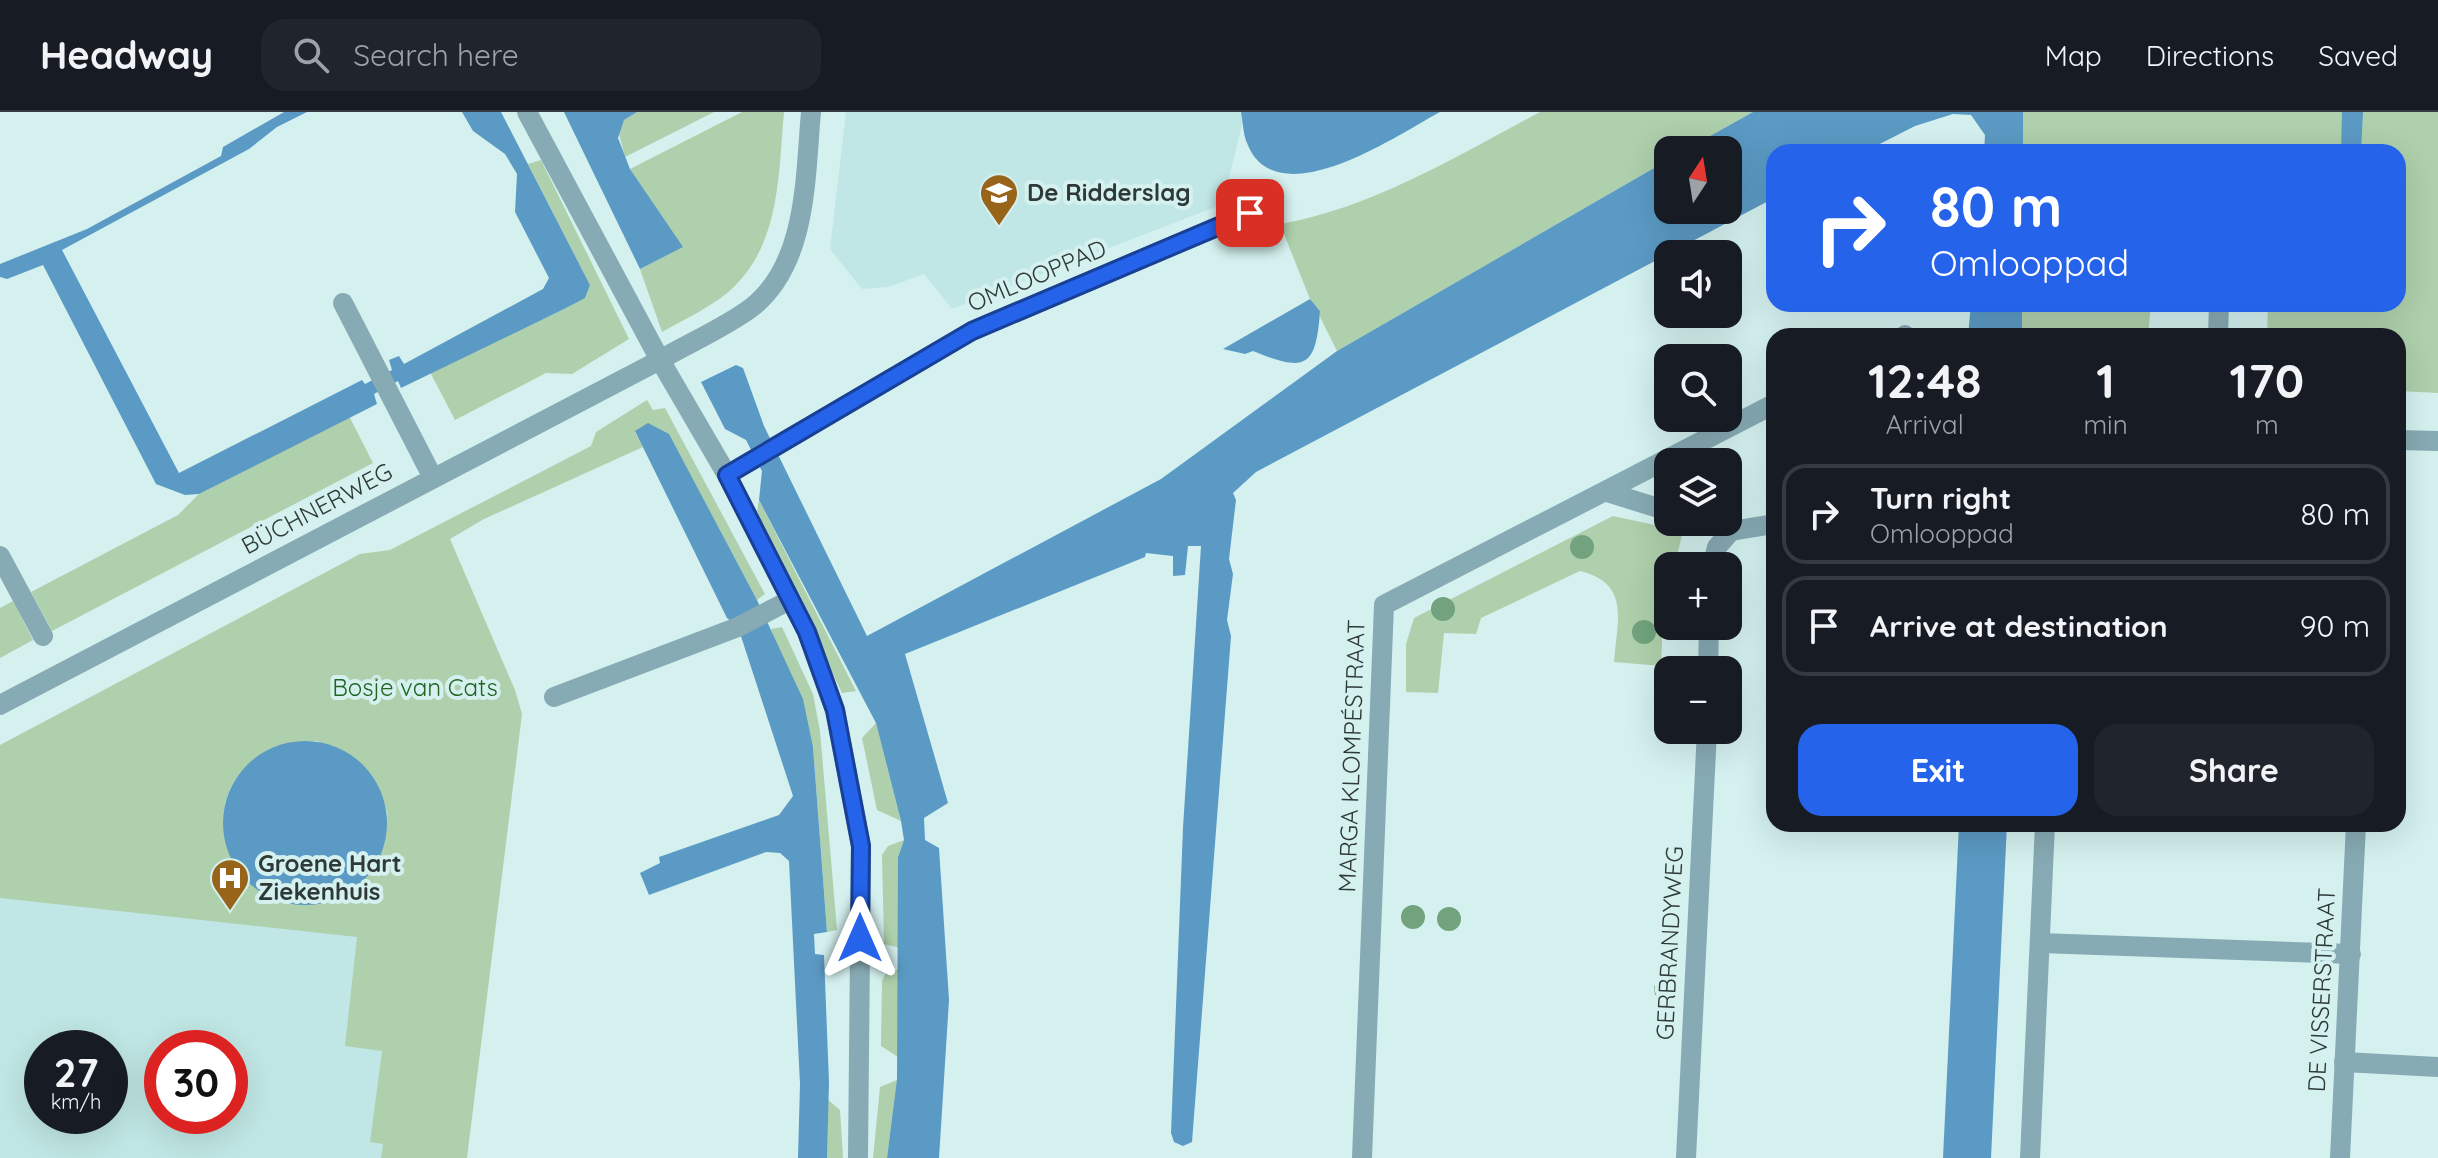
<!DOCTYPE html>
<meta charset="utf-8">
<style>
:root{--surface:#171b24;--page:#20242c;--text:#f1f3f6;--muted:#9ea1a6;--line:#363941;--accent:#2563eb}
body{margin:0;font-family:Quicksand,sans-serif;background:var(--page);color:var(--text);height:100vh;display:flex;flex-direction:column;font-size:30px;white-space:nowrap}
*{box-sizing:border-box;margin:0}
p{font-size:26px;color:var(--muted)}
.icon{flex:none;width:44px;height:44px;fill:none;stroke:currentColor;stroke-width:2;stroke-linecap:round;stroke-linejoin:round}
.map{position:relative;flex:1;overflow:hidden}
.drawer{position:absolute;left:1766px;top:216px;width:640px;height:504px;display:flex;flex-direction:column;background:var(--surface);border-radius:24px;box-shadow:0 8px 32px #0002}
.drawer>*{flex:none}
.guide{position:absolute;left:1766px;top:32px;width:640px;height:168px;border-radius:24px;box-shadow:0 8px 32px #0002;background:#2563eb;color:#fff;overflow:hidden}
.needle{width:52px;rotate:12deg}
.tools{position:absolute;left:1654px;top:24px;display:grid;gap:16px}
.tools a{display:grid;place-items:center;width:88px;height:88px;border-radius:16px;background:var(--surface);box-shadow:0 8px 32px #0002;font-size:40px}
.speed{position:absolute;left:24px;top:918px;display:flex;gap:16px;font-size:40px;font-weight:700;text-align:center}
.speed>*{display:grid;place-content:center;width:104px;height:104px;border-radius:50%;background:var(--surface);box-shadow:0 8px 32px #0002;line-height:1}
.speed small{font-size:20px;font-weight:400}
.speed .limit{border:12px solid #d22;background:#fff;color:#111}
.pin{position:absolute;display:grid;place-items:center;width:68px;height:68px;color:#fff;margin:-34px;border-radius:16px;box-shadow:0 4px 12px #0006}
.me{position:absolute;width:88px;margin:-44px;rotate:0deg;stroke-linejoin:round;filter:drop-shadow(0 0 6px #0008)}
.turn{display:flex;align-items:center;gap:28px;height:168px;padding:0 32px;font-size:36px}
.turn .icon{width:104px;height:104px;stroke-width:2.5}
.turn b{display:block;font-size:56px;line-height:68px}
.eta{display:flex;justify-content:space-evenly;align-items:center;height:136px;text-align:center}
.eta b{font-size:48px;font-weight:700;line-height:56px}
.primary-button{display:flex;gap:16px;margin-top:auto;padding:16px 32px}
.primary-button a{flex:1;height:92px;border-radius:24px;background:var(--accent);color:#fff;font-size:32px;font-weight:700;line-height:92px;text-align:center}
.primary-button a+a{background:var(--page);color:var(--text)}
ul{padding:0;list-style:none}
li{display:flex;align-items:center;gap:24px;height:100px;margin:0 16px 12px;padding:0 16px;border:4px solid var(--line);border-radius:24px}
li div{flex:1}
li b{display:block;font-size:30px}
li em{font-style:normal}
header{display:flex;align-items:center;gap:48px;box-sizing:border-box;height:112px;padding:0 40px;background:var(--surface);border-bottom:2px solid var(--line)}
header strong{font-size:38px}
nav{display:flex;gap:44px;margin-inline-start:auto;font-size:28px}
.search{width:560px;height:72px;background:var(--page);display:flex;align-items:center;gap:20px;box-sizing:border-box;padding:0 28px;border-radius:24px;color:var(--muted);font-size:30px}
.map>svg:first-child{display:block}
</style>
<header>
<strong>Headway</strong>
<div class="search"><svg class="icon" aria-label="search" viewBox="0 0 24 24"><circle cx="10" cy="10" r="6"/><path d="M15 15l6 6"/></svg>Search here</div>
<nav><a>Map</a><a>Directions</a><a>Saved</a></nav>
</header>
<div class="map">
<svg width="2438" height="1046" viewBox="0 0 2438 1046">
<rect width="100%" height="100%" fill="#d4f1ef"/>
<!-- built -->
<g fill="#c0e7e5" fill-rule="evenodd">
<path d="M846,0H1245L1223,92L952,197L924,162L888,175L862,177L830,137Z"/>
<path d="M410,486L436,1046H0V665ZM42,936H110V1004H42ZM162,936H230V1004H162Z"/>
</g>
<!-- green -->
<g fill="#afd0ac" fill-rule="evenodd">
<path d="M637,0H714L625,45L618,18L624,8Z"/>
<path d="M742,0H784C778,65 781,136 726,182C707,197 683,208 662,220L640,157L682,135L630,57Z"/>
<path d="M1540,0H1753L1685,38H1668V48L1337,239L1320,205V199L1310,187L1280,112C1375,95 1456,44 1540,0Z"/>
<path d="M2023,0H2438V281L2398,279V224H2267L2268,192H2398V40H2023Z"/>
<path d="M541,48L629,227L572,262L546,261L455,308L430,260L564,197L585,185L590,173L528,52Z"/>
<path d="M2022,192H2151L2148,224H2022Z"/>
<path d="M647,288L653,298L665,296L765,482L757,488L669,323L648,312L635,320L643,335L484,407L450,427L515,578L522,602L467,1046H381L383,1032L370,1030L382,939L345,934L357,825L0,786V633L360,442L390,438L591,334L596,320ZM317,629C358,650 375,655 388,703L242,764C197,695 238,631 317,629Z"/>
<path d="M349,304L373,351L52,519L31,480L178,403L199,382Z"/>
<path d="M759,388L856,579L842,581L766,421L757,399Z"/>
<path d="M1613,404L1678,418L1682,423L1675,452L1668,454L1665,461L1661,554L1614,550C1617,508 1631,472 1580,459L1481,506L1476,522L1444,521L1438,581L1406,580V532L1414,506Z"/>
<path d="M13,489L33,528L0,546V496Z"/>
<path d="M782,515L813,582L820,619L837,818L827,820L813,635L771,517Z"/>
<path d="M876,611L901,709L877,698L862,626Z"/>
<path d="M904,728L898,745L900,836L884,832L882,743L888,734Z"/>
<path d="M899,857L898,945L881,934L882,869L886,861Z"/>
<path d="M897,968L887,1046H873L880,975Z"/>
<path d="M828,988L840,998L843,1046H827Z"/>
</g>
<!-- water -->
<g fill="#5b9ac4">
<path d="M284,0H307L277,15L249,37L62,138L179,361L362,268L365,272L392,258L389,248L399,244L404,252L543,177L549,166L515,100L517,62L505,42L473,19L462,0H501L590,173L585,186L564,197L401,276L398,269L374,282L377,292L199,382L185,383L156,372L43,153L7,167L0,165V152L87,117L221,44L223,35Z"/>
<path d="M564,0H637L624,8L618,26L630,57L683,135L640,157Z"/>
<path d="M1241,0H1440C1399,22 1276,107 1247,31C1243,22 1243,10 1241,0Z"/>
<path d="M1753,0H2023V40H1984L1985,23L1971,3L1953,2L1915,14L1864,40H1774V86L1256,360L1233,381L1236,388L1229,447L1233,462L1227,508L1231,524L1192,1030L1183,1034L1174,1030L1171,1021L1183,716L1201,434H1188L1185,463L1173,464V444L1146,441L1145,445L905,542L948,691L924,706L925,728L939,736L949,888L939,1046H887L897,967L898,745L904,728L901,709L876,611L759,388L762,359L746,328L725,317L701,270L736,253L743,256L764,314L867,524L1161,367L1337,239L1668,48V98H1728V38H1685Z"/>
<path d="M2342,0H2363L2361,40H2341Z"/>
<path d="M1310,187L1320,199C1316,257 1305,260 1253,239L1245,242L1223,237Z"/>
<path d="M1971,192H2022V224H1968Z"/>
<path d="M648,311L669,322L757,488L803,587L813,635L827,820L814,822L815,842L824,843L829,970L827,1046H798L800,972L789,749L780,741L766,740L649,783L640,761L660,751L659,745L779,703L793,684L738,515L727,506L635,319Z"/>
<circle cx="305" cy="711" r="82"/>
<path d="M1959,712H2007L1991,1046H1943Z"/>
</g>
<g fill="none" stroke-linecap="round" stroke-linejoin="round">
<!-- minor -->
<g stroke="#87abb4" stroke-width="20">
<path d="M527,0L660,248L727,363L807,520L835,598L861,734L858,1046"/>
<path d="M343,191L433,366"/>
<path d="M1904,224L1905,223"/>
<path d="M2218,224L2219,192"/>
<path d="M2398,328L2438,329"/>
<path d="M727,363L972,219L1250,101"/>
<path d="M1607,380L1668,399"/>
<path d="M1703,410L1731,419"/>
<path d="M0,444L43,524"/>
<path d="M1712,454L1717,435L1731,419L1774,412"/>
<path d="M1708,558L1709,514"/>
<path d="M554,585L738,515L790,488"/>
<path d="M0,593L660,248C689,231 724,216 751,196C808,152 805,64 811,0"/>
<path d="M2040,831L2351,842"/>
<path d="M2344,950L2438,955"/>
<path d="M1362,1046L1384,493L1774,292"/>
<path d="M1686,1046L1707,618"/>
<path d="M2030,1046L2045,712"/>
<path d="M2340,1046L2356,712"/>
</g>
</g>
<!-- trees -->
<g fill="#72a37e">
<circle cx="1582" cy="435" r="12"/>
<circle cx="1443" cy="497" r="12"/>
<circle cx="1644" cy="520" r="12"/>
<circle cx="1413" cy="805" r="12"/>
<circle cx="1449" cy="807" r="12"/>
<circle cx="1666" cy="877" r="12"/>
</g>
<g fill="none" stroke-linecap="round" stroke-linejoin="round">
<!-- route casing -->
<g stroke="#184099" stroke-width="20">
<path id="route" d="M860,826L861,734L835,598L807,520L727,363L972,219L1250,101"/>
</g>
<!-- route -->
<use href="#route" stroke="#2563eb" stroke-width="14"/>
</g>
<!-- icons -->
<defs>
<g id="school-pin" transform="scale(2)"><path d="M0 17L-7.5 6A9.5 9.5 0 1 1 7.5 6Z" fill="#986419" stroke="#d4f1ef"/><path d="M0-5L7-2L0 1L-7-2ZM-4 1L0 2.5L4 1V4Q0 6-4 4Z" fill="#fff"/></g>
<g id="hospital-pin" transform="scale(2)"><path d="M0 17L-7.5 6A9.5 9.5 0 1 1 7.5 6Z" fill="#986419" stroke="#d4f1ef"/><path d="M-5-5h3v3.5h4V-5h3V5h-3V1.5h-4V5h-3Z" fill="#fff"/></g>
</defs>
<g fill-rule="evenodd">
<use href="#school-pin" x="999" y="81"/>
<use href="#hospital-pin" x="230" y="766"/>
</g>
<g text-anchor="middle" stroke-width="8" stroke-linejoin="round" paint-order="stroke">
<!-- poi labels -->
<g font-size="24" font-weight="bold" fill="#2e3938" stroke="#d4f1ef" text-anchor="start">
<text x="1027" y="89">De Ridderslag</text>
<text x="258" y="760">Groene Hart<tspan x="258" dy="28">Ziekenhuis</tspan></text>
</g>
<!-- street labels -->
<g font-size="24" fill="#2e3938" stroke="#d4f1ef">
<text transform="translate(1037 164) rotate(-23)" y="8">OMLOOPPAD</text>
<text transform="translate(317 397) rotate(-28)" y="8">BÜCHNERWEG</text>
<text transform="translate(1352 644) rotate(-88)" y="8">MARGA KLOMPÉSTRAAT</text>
<text transform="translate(1670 831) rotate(-87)" y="8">GERBRANDYWEG</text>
<text transform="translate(2322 878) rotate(-87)" y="8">DE VISSERSTRAAT</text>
</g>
<!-- park labels -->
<g font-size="24" fill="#226422" stroke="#d4f1ef">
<text x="415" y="584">Bosje van Cats</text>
</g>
</g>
</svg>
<div class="tools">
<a><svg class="needle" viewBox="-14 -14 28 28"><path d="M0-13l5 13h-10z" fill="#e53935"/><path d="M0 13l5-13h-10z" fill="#9ea1a6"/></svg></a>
<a><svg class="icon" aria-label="sound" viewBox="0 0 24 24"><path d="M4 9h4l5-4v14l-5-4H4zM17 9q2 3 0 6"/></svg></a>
<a><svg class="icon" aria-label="search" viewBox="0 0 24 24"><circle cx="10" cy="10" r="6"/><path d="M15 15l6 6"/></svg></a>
<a><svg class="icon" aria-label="layers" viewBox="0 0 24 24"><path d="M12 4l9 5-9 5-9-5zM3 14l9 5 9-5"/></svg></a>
<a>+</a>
<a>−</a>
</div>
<div class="speed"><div>27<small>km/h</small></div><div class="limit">30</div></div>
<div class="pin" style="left:1250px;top:101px;background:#d93025"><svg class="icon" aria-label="arrive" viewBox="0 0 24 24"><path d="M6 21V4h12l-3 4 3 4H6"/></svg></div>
<svg class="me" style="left:860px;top:826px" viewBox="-20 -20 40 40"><path d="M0-17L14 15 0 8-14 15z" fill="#2563eb" stroke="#fff" stroke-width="4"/></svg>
<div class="guide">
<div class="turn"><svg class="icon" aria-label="right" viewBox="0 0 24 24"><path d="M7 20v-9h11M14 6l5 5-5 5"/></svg><div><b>80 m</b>Omlooppad</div></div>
</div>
<section class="drawer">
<div class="eta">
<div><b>12:48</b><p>Arrival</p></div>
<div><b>1</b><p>min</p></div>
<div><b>170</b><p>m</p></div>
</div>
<ul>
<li><svg class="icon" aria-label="right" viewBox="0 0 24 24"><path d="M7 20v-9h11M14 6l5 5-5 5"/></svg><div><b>Turn right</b><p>Omlooppad</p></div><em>80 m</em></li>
<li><svg class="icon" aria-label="arrive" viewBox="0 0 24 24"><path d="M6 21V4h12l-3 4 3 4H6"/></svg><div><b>Arrive at destination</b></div><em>90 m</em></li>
</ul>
<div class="primary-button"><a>Exit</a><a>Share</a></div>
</section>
</div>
